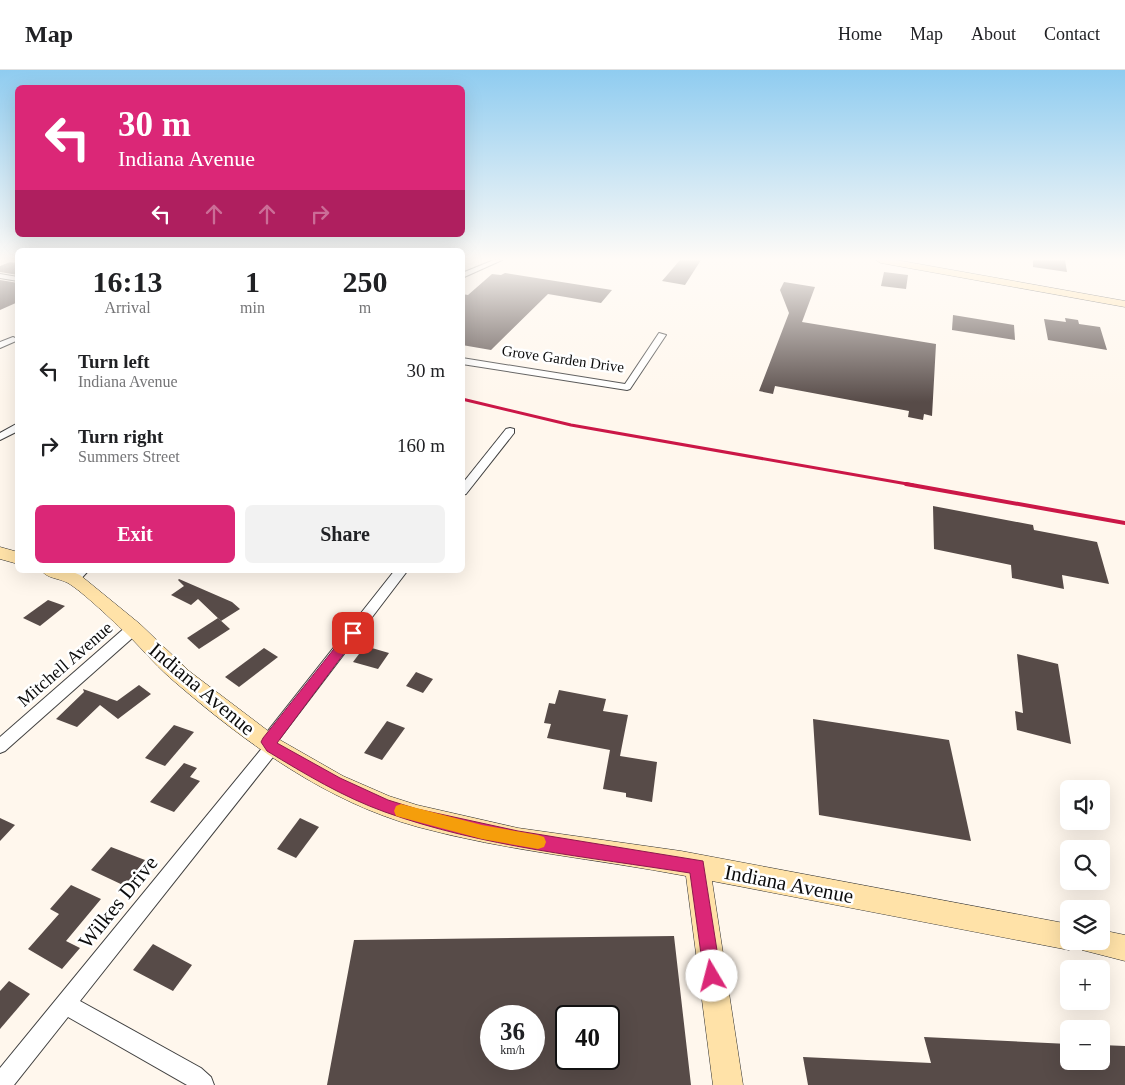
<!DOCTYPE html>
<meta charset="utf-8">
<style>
:root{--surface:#fff;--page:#f2f2f2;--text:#202124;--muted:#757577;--line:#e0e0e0;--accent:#db2777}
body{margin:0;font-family:"Times New Roman",serif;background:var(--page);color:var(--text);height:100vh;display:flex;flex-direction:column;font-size:19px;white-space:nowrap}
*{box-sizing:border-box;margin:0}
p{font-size:16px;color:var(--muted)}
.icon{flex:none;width:28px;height:28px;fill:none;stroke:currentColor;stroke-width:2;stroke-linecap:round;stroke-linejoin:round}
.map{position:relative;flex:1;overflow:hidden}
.drawer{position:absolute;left:15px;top:178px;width:450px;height:325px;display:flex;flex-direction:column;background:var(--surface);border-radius:8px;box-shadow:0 5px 20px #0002}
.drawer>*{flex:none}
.hud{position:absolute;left:15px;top:15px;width:450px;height:152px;border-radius:8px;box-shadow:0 5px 20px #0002;background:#db2777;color:#fff;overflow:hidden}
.controls{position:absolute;left:1060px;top:710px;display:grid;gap:10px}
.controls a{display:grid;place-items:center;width:50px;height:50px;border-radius:8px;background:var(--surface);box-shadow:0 5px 20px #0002;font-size:25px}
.speed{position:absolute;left:480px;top:935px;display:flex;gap:10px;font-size:25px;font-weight:700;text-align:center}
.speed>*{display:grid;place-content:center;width:65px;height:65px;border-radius:50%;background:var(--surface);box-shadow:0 5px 20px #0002;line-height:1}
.speed small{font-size:12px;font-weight:400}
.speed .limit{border:2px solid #111;border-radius:8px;background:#fff;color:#111}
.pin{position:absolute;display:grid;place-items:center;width:42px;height:42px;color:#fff;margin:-21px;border-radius:10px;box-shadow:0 2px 8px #0006}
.me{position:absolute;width:55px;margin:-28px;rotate:352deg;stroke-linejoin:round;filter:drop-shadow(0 0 4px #0008)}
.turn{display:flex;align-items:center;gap:18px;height:105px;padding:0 20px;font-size:22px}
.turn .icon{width:65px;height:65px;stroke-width:2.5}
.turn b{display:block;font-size:35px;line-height:42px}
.lanes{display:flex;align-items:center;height:48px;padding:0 20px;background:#0003;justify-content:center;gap:25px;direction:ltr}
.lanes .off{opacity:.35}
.eta{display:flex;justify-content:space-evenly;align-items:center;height:85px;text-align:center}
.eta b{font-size:30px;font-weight:600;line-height:35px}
.primary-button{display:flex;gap:10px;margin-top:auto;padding:10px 20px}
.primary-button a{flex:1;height:58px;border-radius:8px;background:var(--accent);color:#fff;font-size:20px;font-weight:600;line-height:58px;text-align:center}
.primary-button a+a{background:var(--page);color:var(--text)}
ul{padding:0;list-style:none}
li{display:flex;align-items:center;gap:15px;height:75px;padding:0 20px}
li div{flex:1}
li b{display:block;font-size:19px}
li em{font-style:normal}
header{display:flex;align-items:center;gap:30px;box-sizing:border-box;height:70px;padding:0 25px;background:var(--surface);border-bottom:1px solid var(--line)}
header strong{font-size:24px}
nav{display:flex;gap:28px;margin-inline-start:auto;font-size:18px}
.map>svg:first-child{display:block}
</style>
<header>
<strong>Map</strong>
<nav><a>Home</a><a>Map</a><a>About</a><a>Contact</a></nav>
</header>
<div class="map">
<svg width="1125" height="1015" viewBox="0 0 1125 1015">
<rect width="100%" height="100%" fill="#fff7ed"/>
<!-- building -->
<g fill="#574b48" fill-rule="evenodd">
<path d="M680,190H701L685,215L662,211Z"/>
<path d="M1033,190H1065L1067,202L1033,197Z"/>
<path d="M10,192L18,193V205L0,202V196Z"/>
<path d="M884,202L908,205L906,219L881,216Z"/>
<path d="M505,203L612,220L601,233L548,224L491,280L462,275V224L468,225L492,204L501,205Z"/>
<path d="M0,210L18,213V232L0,240Z"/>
<path d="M784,212L815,217L802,252L936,274L932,346L924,344L923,350L908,347L909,341L775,316L773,324L759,321L789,243L780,220Z"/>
<path d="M953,245L1014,255L1015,270L952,260Z"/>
<path d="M1065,248L1078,250L1079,254L1100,257L1107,280L1048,270L1044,249L1066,252Z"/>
<path d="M933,436L1033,455L1034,460L1097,472L1109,514L1062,505L1064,519L1012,508L1011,495L934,479Z"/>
<path d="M179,509L232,532L240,539L221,551L198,529L191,535L171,525L184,516L178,510Z"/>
<path d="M48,530L65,536L40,556L23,548Z"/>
<path d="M218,548L230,559L199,579L187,568Z"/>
<path d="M365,576L389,583L378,599L353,592Z"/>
<path d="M264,578L278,587L239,617L225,607Z"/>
<path d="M1017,584L1058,594L1071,674L1017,660L1015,641L1023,643Z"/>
<path d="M416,602L433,609L423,623L406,616Z"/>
<path d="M139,615L151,624L118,649L100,635L77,657L56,649L84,622L83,619L117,631Z"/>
<path d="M559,620L606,629L603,641L628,645L620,686L657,692L652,732L626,727V723L603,719L610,680L547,668L551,654L544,653L549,633L555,634Z"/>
<path d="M813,649L949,670L971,771L819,745Z"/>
<path d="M387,651L405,658L382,690L364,683Z"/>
<path d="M174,655L194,662L165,696L145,688Z"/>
<path d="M184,693L197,698L190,707L200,711L174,742L150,732Z"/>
<path d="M0,748L15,755L0,771Z"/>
<path d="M300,748L319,757L296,788L277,779Z"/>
<path d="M111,777L145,790L125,816L91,800Z"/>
<path d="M71,815L101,829L66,871L80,878L62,899L28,879L59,844L50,839Z"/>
<path d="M674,866L691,1015H327L354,870ZM491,946H534V989H491ZM566,946H609V989H566Z"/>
<path d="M153,874L192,895L173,921L133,900Z"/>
<path d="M9,911L30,924L0,959V921Z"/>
<path d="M924,967L1069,974V991H1101V975L1125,976V1015H808L803,987L931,993Z"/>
</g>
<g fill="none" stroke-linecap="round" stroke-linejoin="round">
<!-- street casing -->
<g stroke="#404040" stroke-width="2">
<g id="street">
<path d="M494,190H502L462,208V203Z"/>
<path d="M0,204L18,207V211L0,208Z"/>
<path d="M659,263L666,265L630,319L627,320L462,294V288L625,314Z"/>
<path d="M13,267L17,269L16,271L0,278V272Z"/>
<path d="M18,353V361L0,370V363Z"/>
<path d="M510,358L514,359V363L466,424L462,425V414L506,359Z"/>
<path d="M76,500H89L78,512H70L68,509Z"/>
<path d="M395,500H408L277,672L280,677L277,682L80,931L201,998L211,1007L214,1015H187L68,947L14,1015H0V998L263,677L260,672L263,667Z"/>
<path d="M133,554L138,555L140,559L138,563L5,681L0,683V667L128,555Z"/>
</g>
</g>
<!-- secondary casing -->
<g stroke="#2f2f2f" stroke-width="1">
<g id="secondary">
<path d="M876,190H896L1125,231V237L881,193Z"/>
<path d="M0,477L18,482V494L0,489Z"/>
<path d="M41,500H68L80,505L140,554L189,601L280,670L343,706L389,726L417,735L518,758L681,781L1069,854V871H1101V860L1125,865V891L1082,880L1079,874L1069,880L712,811L743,1015H713L686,806C597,789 506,781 418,757C327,732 247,674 176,613C159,599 144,581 128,565C114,552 83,522 68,513C59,508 47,509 41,500Z"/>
</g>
</g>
<!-- street -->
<use href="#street" fill="#fff" fill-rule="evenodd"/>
<!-- secondary -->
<use href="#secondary" fill="#ffe2a8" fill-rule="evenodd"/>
<!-- rail-far1 -->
<path stroke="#cb1747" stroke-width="3" d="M462,329L571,355L913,415"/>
<!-- rail -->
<path stroke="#cb1747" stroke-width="4" d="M906,414L1125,453"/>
</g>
<!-- sky -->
<linearGradient id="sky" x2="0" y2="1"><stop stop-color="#8fccf0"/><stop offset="0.57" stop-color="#fffbf7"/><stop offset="1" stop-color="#fffbf7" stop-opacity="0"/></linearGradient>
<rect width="1125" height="332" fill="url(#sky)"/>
<!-- route -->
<path fill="#db2777" stroke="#8e194d" d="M353,558L357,560L359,563L357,566L277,673L340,708L388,730L417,739L518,761L703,791L721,906L719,912L712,914L706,912L704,906L690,803C589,787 482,777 385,742C343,727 305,704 267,681L261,672L263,668L349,560Z"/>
<!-- slow -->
<path fill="#f59e0b" d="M401,734L482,755L538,765L544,767L546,772L544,777L538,779L482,769L396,746L394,741L396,736Z"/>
<g text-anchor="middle" stroke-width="5" stroke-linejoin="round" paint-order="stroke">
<!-- far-street labels -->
<g font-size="15" fill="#0d0d0d" stroke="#fff">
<text transform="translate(563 289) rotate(8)" y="5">Grove Garden Drive</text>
</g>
<!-- street labels -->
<g font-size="18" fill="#0d0d0d" stroke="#fff">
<text transform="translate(65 594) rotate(-41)" y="6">Mitchell Avenue</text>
</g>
<!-- near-street labels -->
<g font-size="21" fill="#0d0d0d" stroke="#fff">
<text transform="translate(202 619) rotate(40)" y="7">Indiana Avenue</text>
<text transform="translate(789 814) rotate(11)" y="7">Indiana Avenue</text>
<text transform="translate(118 832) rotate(-51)" y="7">Wilkes Drive</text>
</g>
</g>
</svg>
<div class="controls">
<a><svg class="icon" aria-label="sound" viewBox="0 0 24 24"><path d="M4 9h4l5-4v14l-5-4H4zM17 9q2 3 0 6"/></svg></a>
<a><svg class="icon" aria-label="search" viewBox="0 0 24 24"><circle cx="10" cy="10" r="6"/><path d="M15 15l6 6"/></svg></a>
<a><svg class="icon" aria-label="layers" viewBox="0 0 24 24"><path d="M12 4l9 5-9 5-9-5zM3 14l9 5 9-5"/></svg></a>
<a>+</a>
<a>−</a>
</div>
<div class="speed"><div>36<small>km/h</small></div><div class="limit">40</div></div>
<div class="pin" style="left:353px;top:563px;background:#d93025"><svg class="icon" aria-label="arrive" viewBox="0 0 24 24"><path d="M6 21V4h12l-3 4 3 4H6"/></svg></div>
<svg class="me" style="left:712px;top:906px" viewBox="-20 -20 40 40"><circle r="19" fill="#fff"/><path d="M0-13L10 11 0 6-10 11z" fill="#db2777"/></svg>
<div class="hud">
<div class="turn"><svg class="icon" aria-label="left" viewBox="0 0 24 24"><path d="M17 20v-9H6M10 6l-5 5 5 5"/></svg><div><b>30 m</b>Indiana Avenue</div></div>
<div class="lanes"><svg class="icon" aria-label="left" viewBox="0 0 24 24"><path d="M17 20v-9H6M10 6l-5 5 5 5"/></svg><svg class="icon off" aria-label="ahead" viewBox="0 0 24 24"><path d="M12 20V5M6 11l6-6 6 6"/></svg><svg class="icon off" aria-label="ahead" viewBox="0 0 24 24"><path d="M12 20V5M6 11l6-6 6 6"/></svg><svg class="icon off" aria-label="right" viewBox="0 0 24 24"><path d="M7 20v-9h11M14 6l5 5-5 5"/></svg></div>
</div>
<section class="drawer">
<div class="eta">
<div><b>16:13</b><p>Arrival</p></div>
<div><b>1</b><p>min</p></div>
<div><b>250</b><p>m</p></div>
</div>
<ul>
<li><svg class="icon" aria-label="left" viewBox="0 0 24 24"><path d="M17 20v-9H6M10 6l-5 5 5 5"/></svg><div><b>Turn left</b><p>Indiana Avenue</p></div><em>30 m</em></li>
<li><svg class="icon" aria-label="right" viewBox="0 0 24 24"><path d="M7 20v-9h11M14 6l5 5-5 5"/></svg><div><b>Turn right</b><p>Summers Street</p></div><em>160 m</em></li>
</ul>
<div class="primary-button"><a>Exit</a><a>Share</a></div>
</section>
</div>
